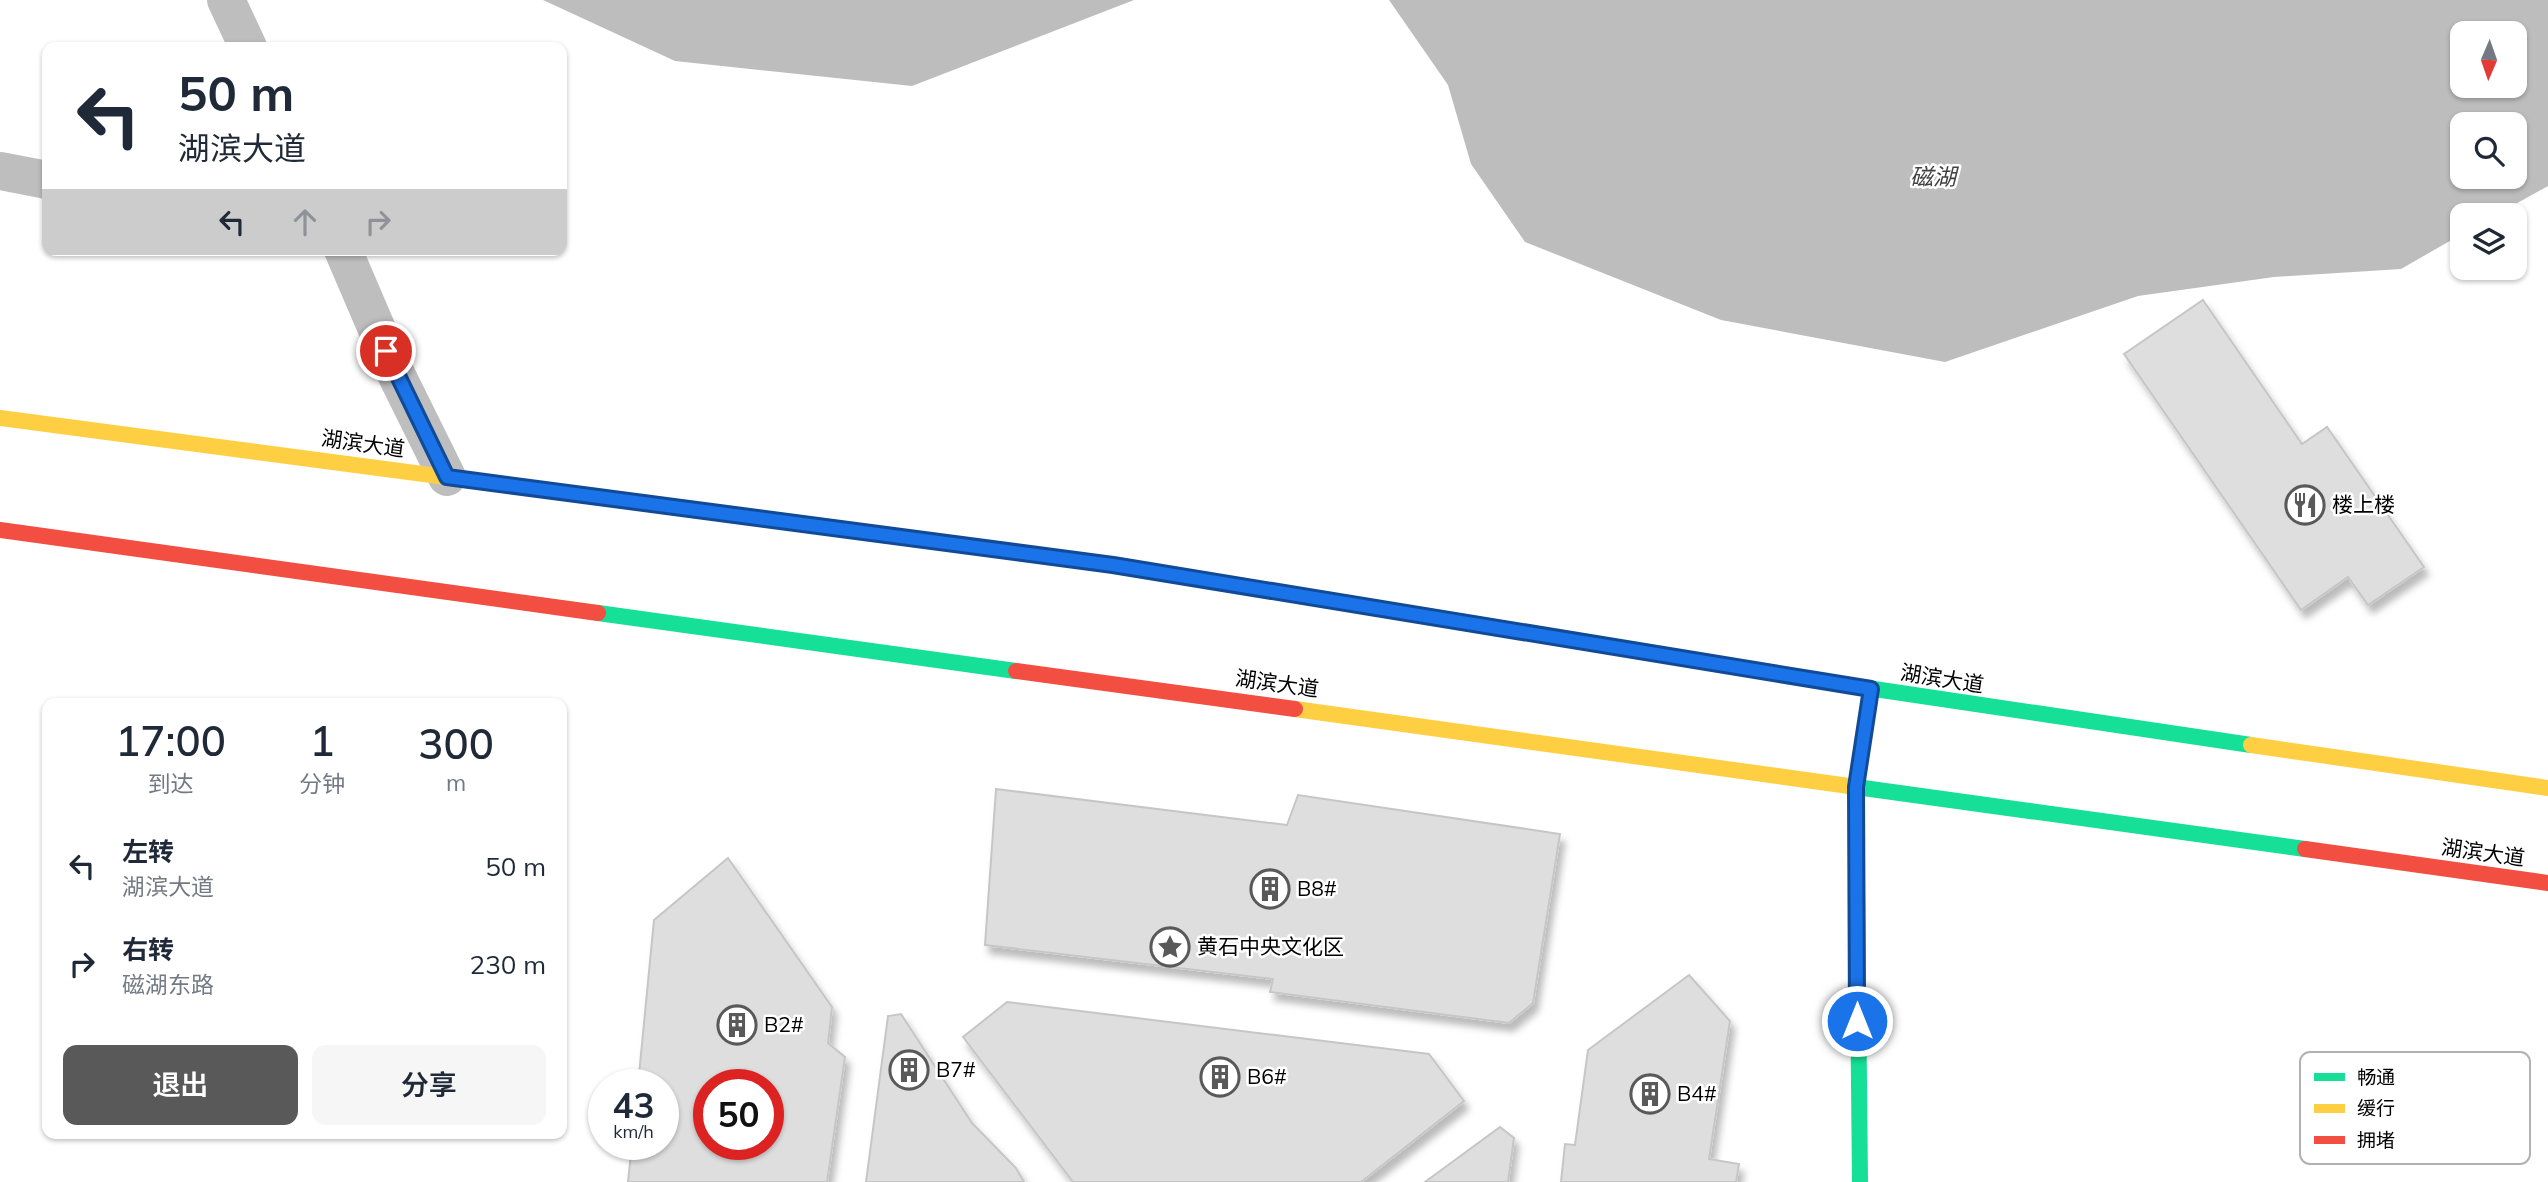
<!DOCTYPE html>
<html lang="zh">
<meta charset="utf-8">
<style>
:root{--surface:#fff;--page:#f6f6f7;--text:#1f2937;--muted:#747a83;--accent:#595959}
body{margin:0;font-family:Mulish,"Noto Sans SC",sans-serif;background:var(--page);color:var(--text);height:100vh;display:flex;flex-direction:column;font-size:26px;white-space:nowrap}
*{box-sizing:border-box;margin:0}
p{font-size:23px;color:var(--muted)}
.icon{flex:none;width:38px;height:38px;fill:none;stroke:currentColor;stroke-width:2;stroke-linecap:round;stroke-linejoin:round}
.map{position:relative;flex:1;overflow:hidden}
.details{position:absolute;left:42px;top:698px;width:525px;height:441px;display:flex;flex-direction:column;background:var(--surface);border-radius:14px;box-shadow:0 2px 5px #0004}
.details>*{flex:none}
.banner{position:absolute;left:42px;top:42px;width:525px;height:214px;border-radius:14px;box-shadow:0 2px 5px #0004;background:#fff;color:var(--text);overflow:hidden}
.needle{width:46px;rotate:182deg}
.buttons{position:absolute;left:2450px;top:21px;display:grid;gap:14px}
.buttons a{display:grid;place-items:center;width:77px;height:77px;border-radius:14px;background:var(--surface);box-shadow:0 2px 5px #0004;font-size:35px}
.speed{position:absolute;left:588px;top:1069px;display:flex;gap:14px;font-size:35px;font-weight:700;text-align:center}
.speed>*{display:grid;place-content:center;width:91px;height:91px;border-radius:50%;background:var(--surface);box-shadow:0 2px 5px #0004;line-height:1}
.speed small{font-size:18px;font-weight:400}
.speed .limit{border:10px solid #d22;background:#fff;color:#111}
.pin{position:absolute;display:grid;place-items:center;width:60px;height:60px;color:#fff;margin:-30px;border:4px solid #fff;border-radius:50%;box-shadow:0 2px 7px #0007}
.me{position:absolute;width:77px;margin:-38px;rotate:0deg;stroke-linejoin:round;filter:drop-shadow(0 0 5px #0008)}
.turn{display:flex;align-items:center;gap:24px;height:147px;padding:0 21px;font-size:32px}
.turn .icon{width:91px;height:91px;stroke-width:2.5}
.turn b{display:block;font-size:49px;line-height:60px}
.lanes{display:flex;align-items:center;height:66px;padding:0 21px;background:#0003;justify-content:center;gap:35px;direction:ltr}
.lanes .off{opacity:.35}
.eta{display:flex;justify-content:space-evenly;align-items:center;height:119px;text-align:center}
.eta b{font-size:42px;font-weight:600;line-height:49px}
.button{display:flex;gap:14px;margin-top:auto;padding:14px 21px}
.button a{flex:1;height:80px;border-radius:14px;background:var(--accent);color:#fff;font-size:28px;font-weight:600;line-height:80px;text-align:center}
.button a+a{background:var(--page);color:var(--text)}
ul{padding:0;list-style:none}
li{display:flex;align-items:center;gap:21px;height:98px;padding:0 21px}
li div{flex:1}
li b{display:block;font-size:26px}
li em{font-style:normal}
.map>svg:first-child{display:block}
</style>
<div class="map">
<svg width="2548" height="1182" viewBox="0 0 2548 1182">
<defs>
<filter id="shadow"><feDropShadow dx="4.5" dy="8" stdDeviation="3.5" flood-color="#0004"/></filter>
</defs>
<rect width="100%" height="100%" fill="#fff"/>
<!-- water -->
<g fill="#bdbdbd" fill-rule="evenodd">
<path d="M543,0H1134L912,86L675,61Z"/>
<path d="M1389,0H2548V186L2496,215H2462V234L2401,269L2274,277L2138,296L1945,362L1721,320L1525,242L1471,164L1448,85ZM2462,33H2515V86H2462ZM2462,124H2515V177H2462Z"/>
</g>
<!-- building -->
<g fill="#dedede" stroke="#c6c6c6" stroke-width="2" fill-rule="evenodd" filter="url(#shadow)">
<path d="M2203,300L2302,444L2327,427L2424,567L2368,605L2348,577L2301,610L2124,354Z"/>
<path d="M996,789L1287,825L1298,795L1560,834L1533,1003L1509,1023L1270,992L1273,979L985,945Z"/>
<path d="M728,858L832,1007L828,1043L845,1057L827,1182H628L632,1144H663V1085H638L654,920ZM709,1085H768V1144H709Z"/>
<path d="M1689,975L1730,1021L1709,1159L1739,1164L1736,1182H1561L1565,1144L1575,1145L1588,1050Z"/>
<path d="M1007,1002L1429,1054L1464,1101L1361,1182H1073L963,1037Z"/>
<path d="M901,1014L972,1123L1016,1168L1024,1182H866L888,1016Z"/>
<path d="M1500,1127L1514,1138L1508,1182H1425Z"/>
</g>
<g fill="none" stroke-linecap="round" stroke-linejoin="round">
<!-- street -->
<g stroke="#bebebe" stroke-width="38">
<path d="M226,0L248,47"/>
<path d="M0,171L47,180"/>
<path d="M343,250L397,376L447,477"/>
</g>
<!-- fast -->
<g stroke="#16e098" stroke-width="16">
<path d="M932,541L1113,565L1519,631"/>
<path d="M598,613L1016,671"/>
<path d="M1814,680L2251,745"/>
<path d="M1849,786L2305,849"/>
<path d="M1860,1182L1856,787L1871,689"/>
</g>
<!-- slow -->
<g stroke="#ffcf43" stroke-width="16">
<path d="M0,418L559,492"/>
<path d="M1519,631L1814,680"/>
<path d="M1295,709L1849,786"/>
<path d="M2251,745L2548,788"/>
</g>
<!-- jam -->
<g stroke="#f24e42" stroke-width="16">
<path d="M559,492L932,541"/>
<path d="M0,530L598,613"/>
<path d="M1016,671L1295,709"/>
<path d="M2305,849L2548,883"/>
</g>
</g>
<g fill="none" stroke-linecap="round" stroke-linejoin="round">
<!-- route casing -->
<g stroke="#114b97" stroke-width="18">
<path id="route" d="M386,351L447,477L1113,565L1871,689L1856,787L1857,1021"/>
</g>
<!-- route -->
<use href="#route" stroke="#1a73e8" stroke-width="12"/>
</g>
<!-- icons -->
<defs>
<g id="restaurant-ring" transform="scale(2.0125)"><circle r="9.5" fill="#fff" stroke="#595959" stroke-width="1.5"/><path d="M-5-6h1v4h1v-4h1v4h1v-4h1v5L-1.5 .5V6h-2V.5L-5-1ZM5-6V6H3V1.5H1.5Q1.5-4 5-6Z" fill="#595959"/></g>
<g id="building-ring" transform="scale(2.0125)"><circle r="9.5" fill="#fff" stroke="#595959" stroke-width="1.5"/><path d="M-4-6H4V6H1V3H-1V6H-4ZM-2.5-4.3h1.7v1.8h-1.7ZM.8-4.3h1.7v1.8H.8ZM-2.5-1h1.7V.8h-1.7ZM.8-1h1.7V.8H.8Z" fill="#595959"/></g>
<g id="sight-ring" transform="scale(2.0125)"><circle r="9.5" fill="#fff" stroke="#595959" stroke-width="1.5"/><path d="M0-6L1.8-2.2L6-1.7L2.9 1.2L3.7 5.4L0 3.3L-3.7 5.4L-2.9 1.2L-6-1.7L-1.8-2.2Z" fill="#595959"/></g>
</defs>
<g fill-rule="evenodd">
<use href="#restaurant-ring" x="2305" y="505"/>
<use href="#building-ring" x="1270" y="889"/>
<use href="#sight-ring" x="1170" y="947"/>
<use href="#building-ring" x="737" y="1025"/>
<use href="#building-ring" x="909" y="1070"/>
<use href="#building-ring" x="1220" y="1077"/>
<use href="#building-ring" x="1650" y="1094"/>
</g>
<g text-anchor="middle" stroke-width="5" stroke-linejoin="round" paint-order="stroke">
<!-- street labels -->
<g font-size="21" fill="#000" stroke="#fff">
<text transform="translate(363 444) rotate(8)" y="7">湖滨大道</text>
<text transform="translate(1942 679) rotate(9)" y="7">湖滨大道</text>
<text transform="translate(1277 684) rotate(8)" y="7">湖滨大道</text>
<text transform="translate(2483 853) rotate(8)" y="7">湖滨大道</text>
</g>
<!-- poi labels -->
<g font-size="21" fill="#000" stroke="#fff" text-anchor="start">
<text x="2332" y="512">楼上楼</text>
<text x="1297" y="896">B8#</text>
<text x="1197" y="954">黄石中央文化区</text>
<text x="764" y="1032">B2#</text>
<text x="936" y="1077">B7#</text>
<text x="1247" y="1084">B6#</text>
<text x="1677" y="1101">B4#</text>
</g>
<!-- water labels -->
<g font-size="23" font-style="italic" fill="#424242" stroke="#fff">
<text x="1933" y="185">磁湖</text>
</g>
</g>
<!-- legend -->
<rect x="2300" y="1052" width="230" height="112" rx="10" fill="#fff" stroke="#b2b2b2" stroke-width="2"/>
<rect x="2314" y="1073" width="31" height="8" fill="#16e098"/>
<rect x="2314" y="1104" width="31" height="9" fill="#ffcf43"/>
<rect x="2314" y="1136" width="31" height="8" fill="#f24e42"/>
<g font-size="19" fill="#000">
<text x="2357" y="1084">畅通</text>
<text x="2357" y="1115">缓行</text>
<text x="2357" y="1147">拥堵</text>
</g>
</svg>
<div class="buttons">
<a><svg class="needle" viewBox="-14 -14 28 28"><path d="M0-13l5 13h-10z" fill="#e53935"/><path d="M0 13l5-13h-10z" fill="#747a83"/></svg></a>
<a><svg class="icon" aria-label="search" viewBox="0 0 24 24"><circle cx="10" cy="10" r="6"/><path d="M15 15l6 6"/></svg></a>
<a><svg class="icon" aria-label="layers" viewBox="0 0 24 24"><path d="M12 4l9 5-9 5-9-5zM3 14l9 5 9-5"/></svg></a>
</div>
<div class="speed"><div>43<small>km/h</small></div><div class="limit">50</div></div>
<div class="pin" style="left:386px;top:351px;background:#d93025"><svg class="icon" aria-label="arrive" viewBox="0 0 24 24"><path d="M6 21V4h12l-3 4 3 4H6"/></svg></div>
<svg class="me" style="left:1857px;top:1021px" viewBox="-20 -20 40 40"><circle r="17" fill="#1a73e8" stroke="#fff" stroke-width="3"/><path d="M0-11L8 9 0 5-8 9z" fill="#fff"/></svg>
<div class="banner">
<div class="turn"><svg class="icon" aria-label="left" viewBox="0 0 24 24"><path d="M17 20v-9H6M10 6l-5 5 5 5"/></svg><div><b>50 m</b>湖滨大道</div></div>
<div class="lanes"><svg class="icon" aria-label="left" viewBox="0 0 24 24"><path d="M17 20v-9H6M10 6l-5 5 5 5"/></svg><svg class="icon off" aria-label="ahead" viewBox="0 0 24 24"><path d="M12 20V5M6 11l6-6 6 6"/></svg><svg class="icon off" aria-label="right" viewBox="0 0 24 24"><path d="M7 20v-9h11M14 6l5 5-5 5"/></svg></div>
</div>
<section class="details">
<div class="eta">
<div><b>17:00</b><p>到达</p></div>
<div><b>1</b><p>分钟</p></div>
<div><b>300</b><p>m</p></div>
</div>
<ul>
<li><svg class="icon" aria-label="left" viewBox="0 0 24 24"><path d="M17 20v-9H6M10 6l-5 5 5 5"/></svg><div><b>左转</b><p>湖滨大道</p></div><em>50 m</em></li>
<li><svg class="icon" aria-label="right" viewBox="0 0 24 24"><path d="M7 20v-9h11M14 6l5 5-5 5"/></svg><div><b>右转</b><p>磁湖东路</p></div><em>230 m</em></li>
</ul>
<div class="button"><a>退出</a><a>分享</a></div>
</section>
</div>
